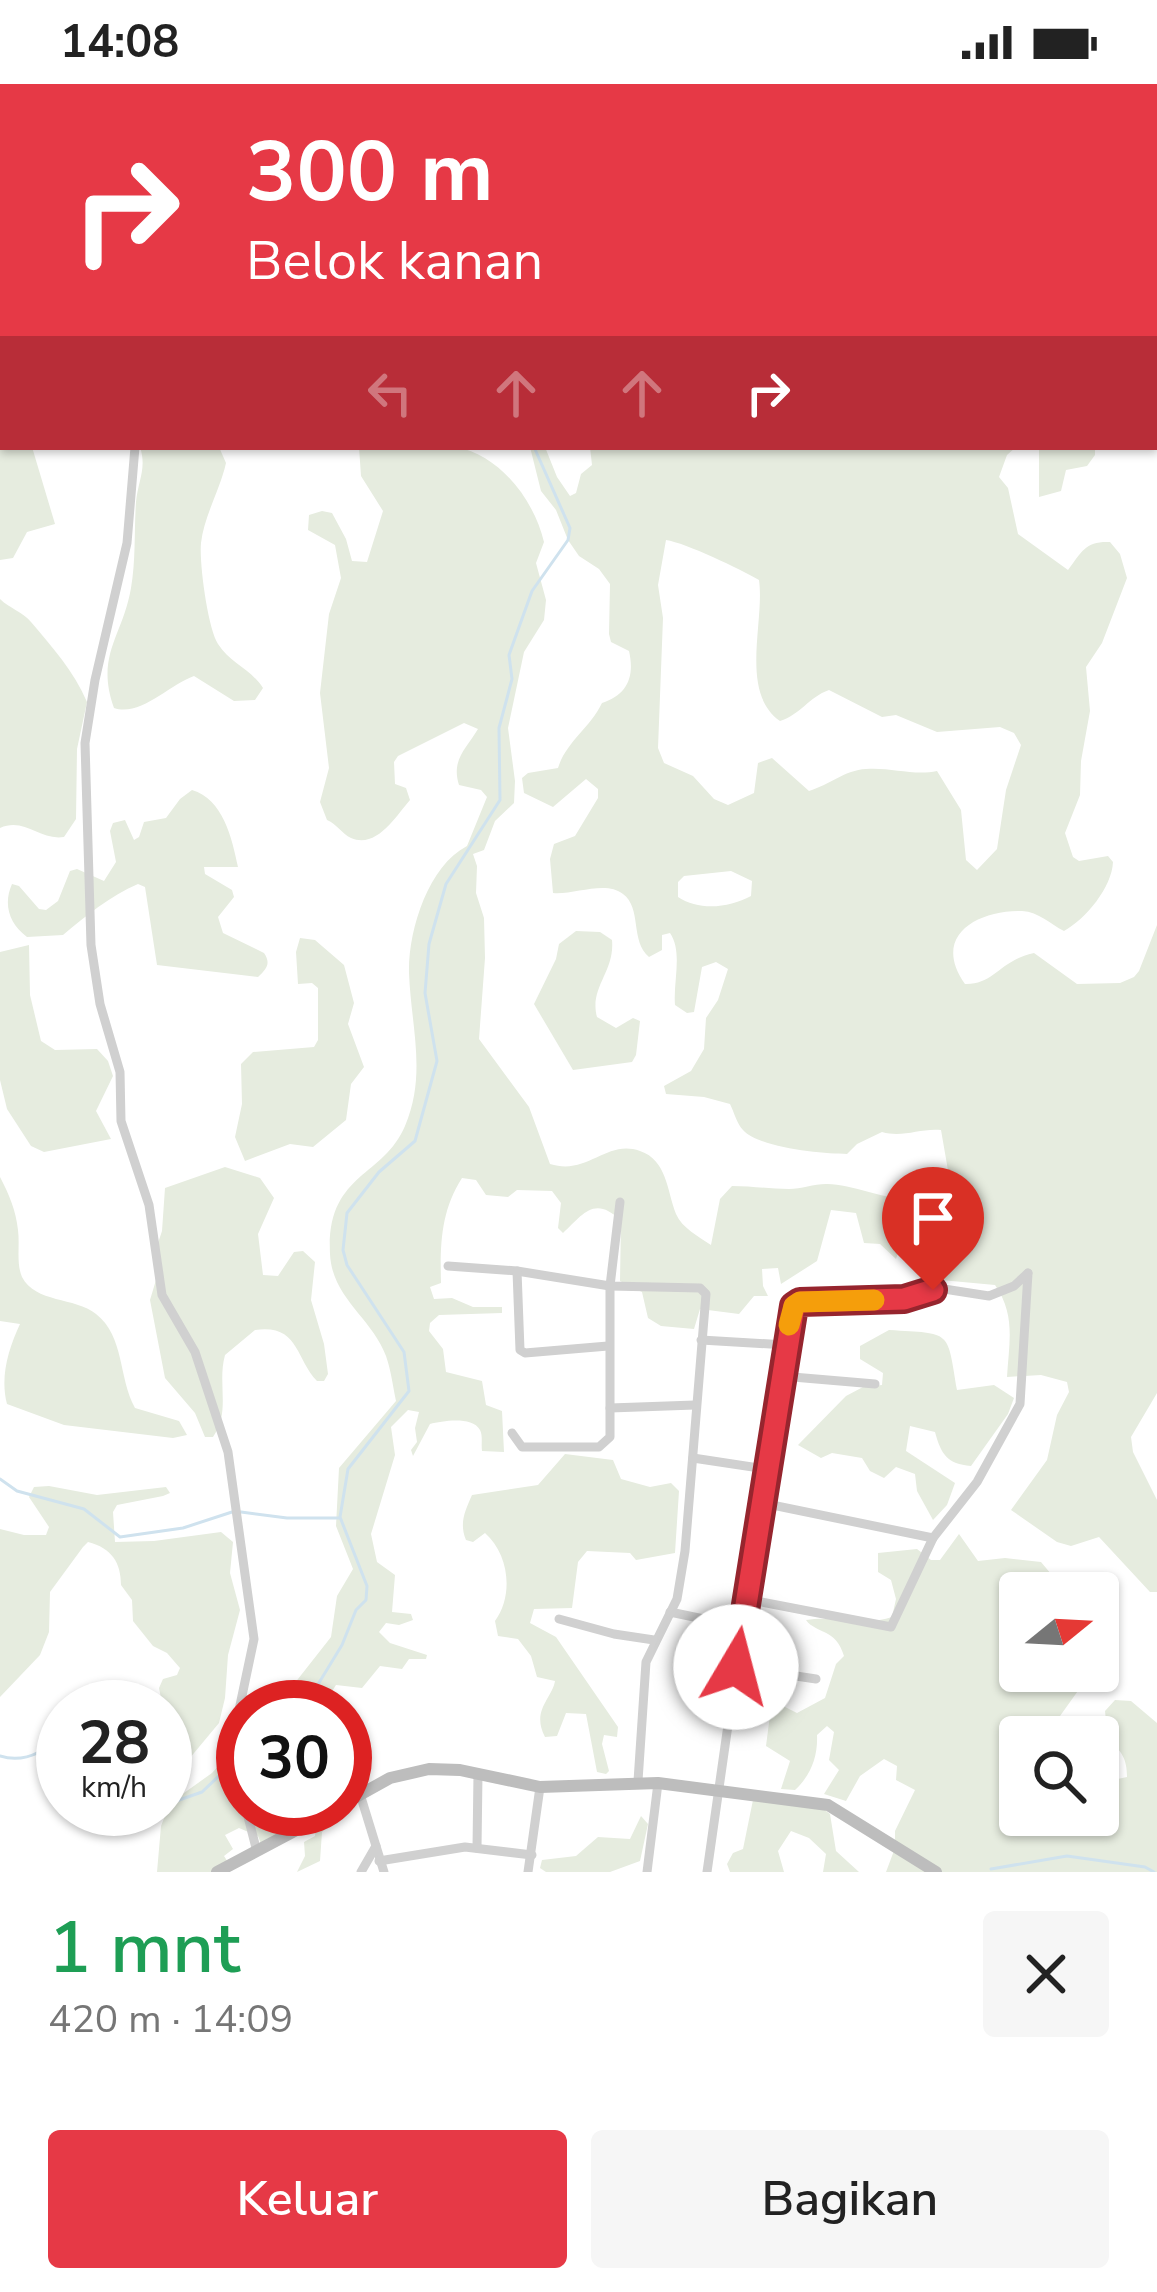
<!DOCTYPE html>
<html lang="id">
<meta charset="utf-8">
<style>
:root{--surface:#fff;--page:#f6f6f6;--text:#222;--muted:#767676;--accent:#e63946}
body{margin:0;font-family:"Nunito Sans",sans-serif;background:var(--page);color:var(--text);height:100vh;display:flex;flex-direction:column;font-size:45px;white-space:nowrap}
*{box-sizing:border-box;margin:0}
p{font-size:39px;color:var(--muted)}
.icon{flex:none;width:66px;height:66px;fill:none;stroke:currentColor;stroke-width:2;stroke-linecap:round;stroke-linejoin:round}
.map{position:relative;height:1788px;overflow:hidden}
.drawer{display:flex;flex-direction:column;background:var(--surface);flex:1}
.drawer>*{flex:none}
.hud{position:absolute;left:0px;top:0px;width:1158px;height:366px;box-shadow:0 3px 9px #0004;background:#e63946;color:#fff;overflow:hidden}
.needle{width:78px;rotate:72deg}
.tools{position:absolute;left:999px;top:1488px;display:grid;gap:24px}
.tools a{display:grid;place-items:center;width:120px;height:120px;border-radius:12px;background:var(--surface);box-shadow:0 3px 9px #0004;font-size:60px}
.speed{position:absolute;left:36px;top:1596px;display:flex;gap:24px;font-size:60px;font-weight:700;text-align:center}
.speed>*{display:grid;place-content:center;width:156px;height:156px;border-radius:50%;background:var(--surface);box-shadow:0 3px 9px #0004;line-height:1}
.speed small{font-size:30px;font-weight:400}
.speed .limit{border:18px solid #d22;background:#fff;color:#111}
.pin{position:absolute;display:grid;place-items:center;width:102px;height:102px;color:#fff;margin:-123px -51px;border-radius:50% 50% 50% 0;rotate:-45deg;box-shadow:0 0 12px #0007}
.pin .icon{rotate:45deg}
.me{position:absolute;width:132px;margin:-66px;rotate:8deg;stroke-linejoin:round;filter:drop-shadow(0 0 9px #0008)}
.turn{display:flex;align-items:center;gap:42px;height:252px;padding:0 48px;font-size:54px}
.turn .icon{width:156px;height:156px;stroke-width:2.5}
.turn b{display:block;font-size:84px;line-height:102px}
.lanes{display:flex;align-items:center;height:114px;padding:0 48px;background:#0003;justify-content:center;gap:60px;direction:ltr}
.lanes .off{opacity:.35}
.round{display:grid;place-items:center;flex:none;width:126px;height:126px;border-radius:12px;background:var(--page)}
.overview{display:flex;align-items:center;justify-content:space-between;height:204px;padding:0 48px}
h1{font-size:72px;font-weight:600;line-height:90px;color:#1e9e55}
.cta{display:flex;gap:24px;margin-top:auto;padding:24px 48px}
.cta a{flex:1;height:138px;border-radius:12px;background:var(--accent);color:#fff;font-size:48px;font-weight:600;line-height:138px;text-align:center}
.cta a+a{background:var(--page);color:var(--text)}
.status{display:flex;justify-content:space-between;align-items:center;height:84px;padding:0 60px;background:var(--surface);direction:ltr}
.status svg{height:33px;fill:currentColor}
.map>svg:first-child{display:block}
</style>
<div class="status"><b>14:08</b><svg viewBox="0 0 49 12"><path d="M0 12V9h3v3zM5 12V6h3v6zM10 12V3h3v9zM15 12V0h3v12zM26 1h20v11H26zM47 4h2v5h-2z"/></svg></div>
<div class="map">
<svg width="1157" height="1788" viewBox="0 0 1157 1788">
<rect width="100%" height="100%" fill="#fff"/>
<!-- green -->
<g fill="#e6ecdf" fill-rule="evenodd">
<path d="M0,15L3,16V289L0,287Z"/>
<path d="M0,310L3,363H32L55,440L27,448L13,474L0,476Z"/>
<path d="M140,363H219L226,379C220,406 204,432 201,459C199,479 208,545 218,560C231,580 250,584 263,604L255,616L234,617L194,592C169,601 140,633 114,624C95,571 123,552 131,504C136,475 134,447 136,418C138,397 147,384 140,363Z"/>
<path d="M359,363C389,363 426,357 456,363C500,371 534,416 544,458L536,479L546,516L544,536L524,568L508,644L515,697L514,719L495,737L484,766L473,770L477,782L476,809L484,834L485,874L479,955L529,1023L550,1080C588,1092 606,1055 640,1067C667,1076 667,1107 676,1130C682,1144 699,1153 711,1161L720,1115L732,1102C751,1102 770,1105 789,1105C801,1105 814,1100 826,1100C862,1099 925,1138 950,1098L941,1046C920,1044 903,1054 882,1048L857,1060L847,1070C823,1070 759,1064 743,1046C737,1040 734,1028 730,1020L704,1013L666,1010L664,1002L691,987L704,965L706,934L718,916L728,885L716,878L702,883L694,928L687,929L675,921C673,897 683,868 670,849L662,851V866L649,873C630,857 642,824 623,810C606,796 574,811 553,809L550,775L554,760L575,752L598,714V705L586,695L553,723L524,709L522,694L528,689L558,684C566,658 590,644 602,619C627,611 635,593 629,567L611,558L609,550L610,500L599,485L579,472L568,456L556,426L541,407L530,363H545L557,393L570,412L576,409L581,390L592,381L590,363H1016L1007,371L999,393L1008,404L1018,450L1068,486C1082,467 1086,457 1110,458L1120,470L1127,494L1102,559L1086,583L1090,627L1081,677L1080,711L1065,749L1073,773L1079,777L1108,772L1113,778C1112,803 1086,835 1064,847C1050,840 1039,828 1022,827C977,826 931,852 965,900C994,901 1000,876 1034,869L1077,900L1120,899L1134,893L1139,887L1157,841V1309L1131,1353L1133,1368L1157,1416V1508H1150L1099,1453L1071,1462L1057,1458L1011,1426L1047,1376L1057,1331L1069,1308L1067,1298L1041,1291L1007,1293C1009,1259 1016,1231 995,1201L930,1195L926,1168L900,1163L896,1175L880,1160L864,1159L856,1129L831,1126L817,1177L781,1200L778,1184L762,1185L763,1202L768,1212H754L739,1230L700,1225L694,1245L661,1242L648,1234L642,1208L620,1197L621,1137C594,1110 582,1132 563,1149L558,1144L561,1119L552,1107L517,1106L508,1113L486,1111L476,1096L462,1094C441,1127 440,1159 441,1199L430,1203L434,1215L452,1214L473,1223H502V1229L439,1231L430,1239L429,1247L443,1265L446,1288L482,1297L486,1321L502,1327L504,1368L482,1367C481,1360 483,1352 480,1346C472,1332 443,1337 430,1340L413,1372L411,1366L417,1358L415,1344L419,1328L408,1326L391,1343L395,1371L371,1450L377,1478L395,1491L392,1528L411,1530L413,1536L399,1541L386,1539L379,1548L390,1559L427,1571L426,1575H409L402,1585L380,1582L362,1604L336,1601L327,1615L329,1623H276L331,1553L337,1512L353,1485L336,1442L339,1384L396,1317C393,1303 391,1286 386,1272C372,1234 332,1214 330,1170C326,1089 383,1094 405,1042C427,990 411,943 409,889C408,847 428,782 467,762L487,713L481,706L459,701C451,676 466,665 478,645L464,639L398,672L394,678L395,700L406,704L410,716C396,732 377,765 351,754C342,750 337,740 327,736L320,718L329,684L320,609L329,530L341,494L335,461L308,446L309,431L322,427L332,429L346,455L352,477L367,478L383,427L361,392ZM666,456C686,459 740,485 759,496C765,538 739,608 780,637C800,631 809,613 829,606L882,633L896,631L937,648L1000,643L1014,649L1021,661L1006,706L997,765L977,786L966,776L961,726L937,687C914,692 890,683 866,685C845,686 829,701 809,707L772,674L758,679L754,709L728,721L714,715L693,692L664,679L658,664L663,534L658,501ZM731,787L752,797L751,812C729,824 699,827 678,813V798L684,792Z"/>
<path d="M1039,363H1095V371L1087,382L1066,386L1061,407L1039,413Z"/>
<path d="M0,515C9,524 23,528 31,538C52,563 74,587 87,618L77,665L76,735L64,753C40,757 25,733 0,744Z"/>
<path d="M192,706C223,715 232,754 238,783H204L205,790L232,806L234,813L218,833L223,849L264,869C271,879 267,885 258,893L157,881L145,803L138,800C110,812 87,831 63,851L27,853C9,840 3,820 12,800L19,802L39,825L46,826L58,817L70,787L77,785L104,797L116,778L110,747L113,739L125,736L134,756L139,753L144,738L166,734L180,715Z"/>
<path d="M576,847L600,848L612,856C615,888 589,903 597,933L616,944L633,934L640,937L636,971L632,978L573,986L534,920L556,875L559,860Z"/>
<path d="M300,854L315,856L344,881L354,919L348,940L364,983L351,1000L346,1036L313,1063L290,1060L245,1077L235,1053L242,1020L241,980L253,968L314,963L318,956V904L312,899L298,900L296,868Z"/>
<path d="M29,861L30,911L41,957L55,966L97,965L108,977L113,992L96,1027L111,1055L44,1068L31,1062L7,1025L0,996V868Z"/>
<path d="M225,1083L260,1094L274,1114L258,1150L263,1191L278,1192L294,1168L303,1167L315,1178L311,1216L324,1260L328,1290L324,1297H317C295,1274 299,1240 255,1246L225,1271C217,1300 231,1328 213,1353H205L195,1329L165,1294L150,1216L156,1196L154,1171L162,1147L165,1104Z"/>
<path d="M0,1093C9,1110 16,1127 18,1146C20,1162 16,1179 22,1193C35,1219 75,1213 96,1230C125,1253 118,1293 135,1324L179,1337L187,1351L173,1354L64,1341L7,1320C0,1293 8,1266 20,1240L0,1237Z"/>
<path d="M889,1246C952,1250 947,1245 957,1306L994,1301L1014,1314L1008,1330L971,1382C947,1380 941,1370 935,1348L910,1342L906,1367L955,1399L947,1421L933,1436L917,1407L915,1390L896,1383L884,1394L870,1387L862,1374L832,1369L821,1374L798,1361L846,1312L863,1303L882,1301L883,1289L860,1275V1262Z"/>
<path d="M565,1370L613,1376L621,1395L650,1403L671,1399L679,1407L675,1469L636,1476L630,1469L587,1467L578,1478L572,1524L534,1525L530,1539L556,1553L618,1643L617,1653L604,1651L602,1660L609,1687L606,1690L597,1688L586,1630L566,1629L557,1652L545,1653C531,1626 552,1615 555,1597L537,1593L531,1572L518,1555L498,1552L495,1537C514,1511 509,1470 485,1449L473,1458L466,1456C459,1439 465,1427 472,1411L538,1401Z"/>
<path d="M49,1402L97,1411L166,1403L170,1409L163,1412L117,1421L113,1428L115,1458L154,1457L221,1448L233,1458L230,1489L240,1526L228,1571L225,1614L219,1639L184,1681L177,1683L170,1679L171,1664L159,1604L163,1595L177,1591L180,1584L167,1569L153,1562L133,1537L132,1516L121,1501C121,1479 112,1464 88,1458L83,1463L50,1508L49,1548L40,1571L0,1613V1445L24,1451H46L49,1443L29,1413L34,1403Z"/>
<path d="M959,1450L978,1477L1005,1474L1041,1478L1067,1509H1020V1587H1086L1080,1604L1045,1653H1020V1731H1098V1691L1113,1696L1127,1693C1127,1675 1122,1667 1108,1656L1105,1627L1115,1616L1131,1617L1157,1639V1788H886L895,1764V1747L915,1706L896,1696L897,1682L884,1675L860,1692L846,1717L824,1710L839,1686L829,1676L834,1648L827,1642L817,1651C818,1672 811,1691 795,1706L781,1705L790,1677L766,1662L770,1631L781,1621L797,1629L825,1614L836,1580L844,1572C836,1544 816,1550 806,1536C833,1531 867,1542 892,1533L896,1515L891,1496L878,1488V1469L917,1465L931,1476H940Z"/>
<path d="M243,1655V1725H334L333,1737L322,1748L320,1777L297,1788L305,1772L304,1758L315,1752L316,1741L263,1765L258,1752L239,1744L225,1751L233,1765L224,1772L233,1786L228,1788H157L161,1742L170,1719L212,1689Z"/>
<path d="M753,1716L822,1724L830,1730L836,1767L859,1788H823L826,1770L809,1754L791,1747L778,1767L784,1788H730L727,1780L733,1769L743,1765Z"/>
<path d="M641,1732L648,1740L640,1777L610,1788H546L540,1784L542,1776L576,1772L598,1753L630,1755Z"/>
</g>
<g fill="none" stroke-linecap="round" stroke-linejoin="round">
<!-- stream -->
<g stroke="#cfe2ee" stroke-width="3">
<path d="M377,0L378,3"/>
<path d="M0,1395L17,1407L84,1425L120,1453L183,1444L232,1428"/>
<path d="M241,1428L287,1434H339"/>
<path d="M298,1623L317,1602L342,1561L356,1526L366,1516L367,1502L340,1433L348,1385L409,1307L404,1268L347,1181L343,1166L347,1129L379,1088L415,1057L437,977L425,909L429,860L446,800L500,716L499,644L512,595L509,571L532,507L568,456L570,444L534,363"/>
<path d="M0,1672C25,1680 46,1667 63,1650"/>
<path d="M165,1721L202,1708L243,1669"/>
<path d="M991,1785L1067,1772L1145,1783L1154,1788"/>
</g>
<!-- street -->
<g stroke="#d0d0d0" stroke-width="9">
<path d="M90,3L93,0"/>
<path d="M135,363L127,459L95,596L85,659L91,861L100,920L120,988L121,1037L149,1121L162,1211L195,1268L228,1368L254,1555L235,1645L243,1702"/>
<path d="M448,1182L517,1187L610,1202L700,1204L706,1210L685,1467L677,1515L646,1578L638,1697"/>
<path d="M517,1187L520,1266L525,1269L608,1262"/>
<path d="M701,1256L786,1261"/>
<path d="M781,1292L875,1300"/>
<path d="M610,1324L695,1321"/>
<path d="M512,1349L522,1363H599L610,1353V1202L620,1118"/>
<path d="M693,1374L766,1385"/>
<path d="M762,1419L933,1454"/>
<path d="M746,1515L891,1543L933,1454L977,1398L1020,1320L1028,1189"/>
<path d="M670,1528L742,1543"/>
<path d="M559,1535L614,1550L654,1556"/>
<path d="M736,1583L816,1595"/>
<path d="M360,1710L384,1788"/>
<path d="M246,1725L256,1764"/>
<path d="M477,1764L478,1690"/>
<path d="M379,1777L465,1763L532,1771"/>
<path d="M361,1788L376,1762"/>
<path d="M528,1788L540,1703"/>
<path d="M647,1788L658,1699"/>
<path d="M707,1788L742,1543L794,1222L800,1218L904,1215L944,1205L989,1212L1014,1202L1028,1189"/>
</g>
<!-- secondary -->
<g stroke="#bdbdbd" stroke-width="12">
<path d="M345,1719L390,1694L429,1685L460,1686L540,1703L658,1699L828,1721L936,1788"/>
<path d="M217,1788L336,1725"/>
</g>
</g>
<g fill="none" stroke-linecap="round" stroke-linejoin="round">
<!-- route casing -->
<g stroke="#96252e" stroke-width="30">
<path id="route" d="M736,1583L794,1222L800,1218L904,1215L933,1206"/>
</g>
<!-- route -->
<use href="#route" stroke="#e63946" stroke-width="21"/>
<!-- slow -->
<path stroke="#f59e0b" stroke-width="21" d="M789,1241L794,1222L800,1218L874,1216"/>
</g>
</svg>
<div class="tools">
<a><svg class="needle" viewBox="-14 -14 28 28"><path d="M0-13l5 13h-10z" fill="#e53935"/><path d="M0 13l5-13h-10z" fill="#767676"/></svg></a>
<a><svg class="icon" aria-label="search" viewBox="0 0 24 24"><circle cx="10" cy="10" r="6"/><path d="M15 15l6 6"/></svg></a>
</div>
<div class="speed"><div>28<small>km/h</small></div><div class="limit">30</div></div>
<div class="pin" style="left:933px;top:1206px;background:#d93025"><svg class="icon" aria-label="arrive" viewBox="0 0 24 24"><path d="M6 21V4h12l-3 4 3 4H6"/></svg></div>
<svg class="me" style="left:736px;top:1583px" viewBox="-20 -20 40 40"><circle r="19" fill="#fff"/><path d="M0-13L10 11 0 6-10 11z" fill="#e63946"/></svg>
<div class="hud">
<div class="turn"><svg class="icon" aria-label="right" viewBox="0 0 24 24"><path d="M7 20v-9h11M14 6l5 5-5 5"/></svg><div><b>300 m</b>Belok kanan</div></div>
<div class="lanes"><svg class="icon off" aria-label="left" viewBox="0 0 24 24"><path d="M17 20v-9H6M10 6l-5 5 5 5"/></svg><svg class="icon off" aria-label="ahead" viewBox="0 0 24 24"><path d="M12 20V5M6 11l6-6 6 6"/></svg><svg class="icon off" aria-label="ahead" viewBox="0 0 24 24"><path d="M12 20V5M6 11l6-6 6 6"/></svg><svg class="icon" aria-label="right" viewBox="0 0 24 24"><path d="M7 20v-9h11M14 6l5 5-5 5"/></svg></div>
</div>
</div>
<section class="drawer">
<div class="overview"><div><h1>1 mnt</h1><p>420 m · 14:09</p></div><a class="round"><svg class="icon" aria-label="close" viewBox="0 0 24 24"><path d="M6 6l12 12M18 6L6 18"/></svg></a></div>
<div class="cta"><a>Keluar</a><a>Bagikan</a></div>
</section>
